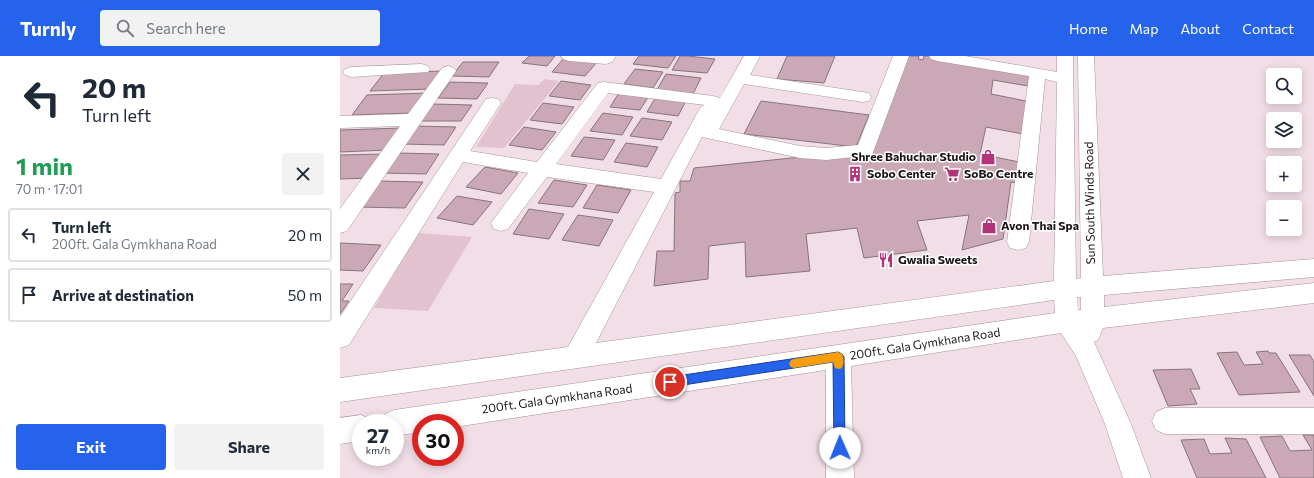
<!DOCTYPE html>
<meta charset="utf-8">
<style>
:root{--surface:#fff;--page:#f2f2f3;--text:#1f2937;--muted:#747a83;--line:#e0e1e3;--accent:#2563eb}
body{margin:0;font-family:Commissioner,sans-serif;background:var(--page);color:var(--text);height:100vh;display:flex;flex-direction:column;font-size:15px;white-space:nowrap}
*{box-sizing:border-box;margin:0}
p{font-size:13px;color:var(--muted)}
.icon{flex:none;width:22px;height:22px;fill:none;stroke:currentColor;stroke-width:2;stroke-linecap:round;stroke-linejoin:round}
.map{position:relative;flex:1;overflow:hidden}
.panel{display:flex;flex-direction:column;background:var(--surface);width:340px}
.panel>*{flex:none}
.guide{background:#fff;color:var(--text);overflow:hidden}
.buttons{position:absolute;left:926px;top:12px;display:grid;gap:8px}
.buttons a{display:grid;place-items:center;width:36px;height:36px;border-radius:4px;background:var(--surface);box-shadow:0 2px 10px #0003;font-size:20px}
.speed{position:absolute;left:12px;top:358px;display:flex;gap:8px;font-size:20px;font-weight:700;text-align:center}
.speed>*{display:grid;place-content:center;width:52px;height:52px;border-radius:50%;background:var(--surface);box-shadow:0 2px 10px #0003;line-height:1}
.speed small{font-size:10px;font-weight:400}
.speed .limit{border:6px solid #d22;background:#fff;color:#111}
.pin{position:absolute;display:grid;place-items:center;width:34px;height:34px;color:#fff;margin:-17px;border:2px solid #fff;border-radius:50%;box-shadow:0 1px 4px #0007}
.me{position:absolute;width:44px;margin:-22px;rotate:359deg;stroke-linejoin:round;filter:drop-shadow(0 0 3px #0008)}
.turn{display:flex;align-items:center;gap:14px;height:84px;padding:0 16px;font-size:18px}
.turn .icon{width:52px;height:52px;stroke-width:2.5}
.turn b{display:block;font-size:28px;line-height:34px}
.round{display:grid;place-items:center;flex:none;width:42px;height:42px;border-radius:4px;background:var(--page)}
.summary{display:flex;align-items:center;justify-content:space-between;height:68px;padding:0 16px}
h1{font-size:24px;font-weight:700;line-height:30px;color:#1e9e55}
.action{display:flex;gap:8px;margin-top:auto;padding:8px 16px}
.action a{flex:1;height:46px;border-radius:4px;background:var(--accent);color:#fff;font-size:16px;font-weight:700;line-height:46px;text-align:center}
.action a+a{background:var(--page);color:var(--text)}
ul{padding:0;list-style:none}
li{display:flex;align-items:center;gap:12px;height:54px;margin:0 8px 6px;padding:0 8px;border:2px solid var(--line);border-radius:4px}
li div{flex:1}
li b{display:block;font-size:15px}
li em{font-style:normal}
header{display:flex;align-items:center;gap:24px;box-sizing:border-box;height:56px;padding:0 20px;background:var(--accent);color:#fff}
header strong{font-size:19px}
nav{display:flex;gap:22px;margin-inline-start:auto;font-size:14px}
.search{width:280px;height:36px;background:var(--page);display:flex;align-items:center;gap:10px;box-sizing:border-box;padding:0 14px;border-radius:4px;color:var(--muted);font-size:15px}
main{display:flex;flex:1;min-height:0}
.map>svg:first-child{display:block}
</style>
<header>
<strong>Turnly</strong>
<div class="search"><svg class="icon" aria-label="search" viewBox="0 0 24 24"><circle cx="10" cy="10" r="6"/><path d="M15 15l6 6"/></svg>Search here</div>
<nav><a>Home</a><a>Map</a><a>About</a><a>Contact</a></nav>
</header>
<main>
<section class="panel">
<div class="guide">
<div class="turn"><svg class="icon" aria-label="left" viewBox="0 0 24 24"><path d="M17 20v-9H6M10 6l-5 5 5 5"/></svg><div><b>20 m</b>Turn left</div></div>
</div>
<div class="summary"><div><h1>1 min</h1><p>70 m · 17:01</p></div><a class="round"><svg class="icon" aria-label="close" viewBox="0 0 24 24"><path d="M6 6l12 12M18 6L6 18"/></svg></a></div>
<ul>
<li><svg class="icon" aria-label="left" viewBox="0 0 24 24"><path d="M17 20v-9H6M10 6l-5 5 5 5"/></svg><div><b>Turn left</b><p>200ft. Gala Gymkhana Road</p></div><em>20 m</em></li>
<li><svg class="icon" aria-label="arrive" viewBox="0 0 24 24"><path d="M6 21V4h12l-3 4 3 4H6"/></svg><div><b>Arrive at destination</b></div><em>50 m</em></li>
</ul>
<div class="action"><a>Exit</a><a>Share</a></div>
</section>
<div class="map">
<svg width="974" height="422" viewBox="0 0 974 422">
<rect width="100%" height="100%" fill="#f2dee7"/>
<!-- green -->
<g fill="#e3c2d0">
<path d="M204,23L219,25L164,92L136,91L175,28L199,29Z"/>
<path d="M78,177L132,181L88,255L34,252Z"/>
</g>
<!-- building -->
<g fill="#caa8b6" stroke="#86747b">
<path d="M189,0H215L207,10L182,7Z"/>
<path d="M299,0H336L328,12L293,8Z"/>
<path d="M340,0H348L375,3L367,17L332,14Z"/>
<path d="M447,0H495L484,27L437,23Z"/>
<path d="M567,0H579L578,3L583,4L584,0H604L690,14L688,30L653,24L651,38L686,45L683,78L646,71L640,98L679,106L677,127L671,126L663,183L622,194L629,159L577,165L587,194L524,202L517,172L466,178L470,215L406,221L405,186L369,190L368,223L314,230L317,195H334L335,137L340,136V125H350L354,112L530,94Z"/>
<path d="M224,2L257,6L245,20L212,16Z"/>
<path d="M123,6H159L149,21L112,20Z"/>
<path d="M295,13L323,16L313,32L284,28Z"/>
<path d="M102,15L91,33L30,35L44,17Z"/>
<path d="M326,18L361,22L353,38L317,34Z"/>
<path d="M221,25L251,29L240,44L209,40Z"/>
<path d="M110,26L148,27L137,43L98,42Z"/>
<path d="M281,34L310,38L300,54L270,51Z"/>
<path d="M88,37L75,57L12,59L27,39Z"/>
<path d="M317,39L347,43L338,60L307,56Z"/>
<path d="M421,45L529,59L516,91L404,78Z"/>
<path d="M203,47L234,51L222,68L190,64Z"/>
<path d="M93,48L132,49L121,65H81Z"/>
<path d="M263,57L293,61L282,79L250,75Z"/>
<path d="M302,62L332,66L322,84L290,80Z"/>
<path d="M75,70L116,71L104,89L62,88Z"/>
<path d="M184,71L216,76L202,94L169,89Z"/>
<path d="M62,72L48,94L0,96V74Z"/>
<path d="M244,81L275,84L263,104L231,100Z"/>
<path d="M286,87L318,91L307,111L274,106Z"/>
<path d="M57,97L99,98L86,118L42,117Z"/>
<path d="M45,98L29,122L0,123V99Z"/>
<path d="M145,111L178,117L161,138L126,131Z"/>
<path d="M214,124L247,129L233,151L198,147Z"/>
<path d="M38,125L83,126L65,152L19,151Z"/>
<path d="M257,129L291,134L278,157L243,152Z"/>
<path d="M117,140L152,146L133,169L97,162Z"/>
<path d="M189,153L224,158L209,183L173,178Z"/>
<path d="M238,159L273,164L259,190L222,184Z"/>
<path d="M0,187L41,189L23,215L0,214Z"/>
<path d="M0,228H13L2,245H9L0,258Z"/>
<path d="M928,295L929,297H936L960,336L899,339L877,297L897,296L904,309L923,308L916,296Z"/>
<path d="M949,299H970L974,306V340Z"/>
<path d="M851,313L860,333H850L857,348L828,350L813,314Z"/>
<path d="M963,379H974V422H940L920,381L942,380L950,395L972,394Z"/>
<path d="M885,382L906,383L926,422H857L841,384L864,383L870,398L892,397Z"/>
</g>
<g fill="none" stroke-linecap="round" stroke-linejoin="round">
<!-- minor casing -->
<g stroke="#a6939b" stroke-width="1">
<g id="minor">
<path d="M221,0H276L272,6L266,8L229,5L223,3Z"/>
<path d="M404,0H420L410,19L529,37L531,41L529,45L523,46L404,28L379,73L460,90L486,92L518,89L553,0H569L532,99L486,104L460,102L362,81L256,287L714,225L717,26L705,23L689,186L686,192L678,194L670,192L667,186L689,20L597,5L591,3L589,0H625L717,16V0H733L736,223L741,222L738,0H754L763,220L974,203V221L764,239V251L974,227V247L763,272L758,284L754,286L791,368L811,422H783L765,368L736,300L721,277L511,310L514,422H486V314L115,371V367H81V376L55,380V367H41L45,358L54,354L715,257L714,244L0,346V322L228,291L314,136L207,121L168,173L161,175L154,173L151,167L188,117L123,106L9,289L0,292V261L146,43L152,42L158,43L161,47L130,95L197,106L258,27L264,26L373,40L380,42ZM268,37L365,49L362,50L359,54L321,123L216,108ZM737,241H741V254H738Z"/>
<path d="M82,8L88,10L90,13L88,16L11,21L5,19L3,16L5,13L11,11Z"/>
<path d="M108,10L114,12L116,15L7,175L0,177V153L60,70L0,72V60L68,58L102,12Z"/>
<path d="M825,352H974V378H825L816,374L812,365L816,356Z"/>
<path d="M21,359L30,363L32,367H21V385L0,388V362Z"/>
</g>
</g>
<!-- minor -->
<use href="#minor" fill="#fff" fill-rule="evenodd"/>
</g>
<!-- route -->
<path fill="#2563eb" stroke="#184099" d="M498,296L502,298L504,301L505,392L504,396L500,397L495,396L494,392L493,306L330,331L326,329L325,326L326,323L330,321Z"/>
<!-- slow -->
<path fill="#f59e0b" d="M498,296L502,298C504,302 504,307 502,312L499,313L495,312L493,306L454,312L451,311L449,308L451,304L454,303Z"/>
<!-- icons -->
<defs>
<g id="shop-bare" transform="scale(1.2)"><path d="M-5-2.5h2.3a2.7 3.5 0 0 1 5.4 0H5L5.5 6h-11ZM-1.5-2.5h3a1.5 2.3 0 0 0-3 0Z" fill="#b4327a" stroke="#fff" stroke-width="2.5" paint-order="stroke"/></g>
<g id="building-bare" transform="scale(1.2)"><path d="M-4-6H4V6H1V3H-1V6H-4ZM-2.5-4.3h1.7v1.8h-1.7ZM.8-4.3h1.7v1.8H.8ZM-2.5-1h1.7V.8h-1.7ZM.8-1h1.7V.8H.8Z" fill="#b4327a" stroke="#fff" stroke-width="2.5" paint-order="stroke"/></g>
<g id="supermarket-bare" transform="scale(1.2)"><path d="M-6-5.5h2.5l.6 2H6L4.5 2H-2.5L-4.4-4H-6ZM-1.5 3.2a1.3 1.3 0 1 0 .1 0ZM3 3.2a1.3 1.3 0 1 0 .1 0Z" fill="#b4327a" stroke="#fff" stroke-width="2.5" paint-order="stroke"/></g>
<g id="restaurant-bare" transform="scale(1.2)"><path d="M-5-6h1v4h1v-4h1v4h1v-4h1v5L-1.5 .5V6h-2V.5L-5-1ZM5-6V6H3V1.5H1.5Q1.5-4 5-6Z" fill="#b4327a" stroke="#fff" stroke-width="2.5" paint-order="stroke"/></g>
</defs>
<g fill-rule="evenodd">
<use href="#shop-bare" x="648" y="101"/>
<use href="#building-bare" x="515" y="118"/>
<use href="#supermarket-bare" x="612" y="118"/>
<use href="#shop-bare" x="649" y="170"/>
<use href="#restaurant-bare" x="546" y="204"/>
</g>
<g text-anchor="middle" stroke-width="3" stroke-linejoin="round" paint-order="stroke">
<!-- poi labels -->
<g font-size="12" font-weight="bold" fill="#1b1417" stroke="#fff" text-anchor="start">
<text x="636" y="105" text-anchor="end">Shree Bahuchar Studio</text>
<text x="527" y="122">Sobo Center</text>
<text x="624" y="122">SoBo Centre</text>
<text x="661" y="174">Avon Thai Spa</text>
<text x="558" y="208">Gwalia Sweets</text>
</g>
<!-- street labels -->
<g font-size="12" fill="#1b1417" stroke="#fff">
<text transform="translate(750 147) rotate(-91)" y="4">Sun South Winds Road</text>
<text transform="translate(585 288) rotate(-9)" y="4">200ft. Gala Gymkhana Road</text>
<text transform="translate(217 343) rotate(-8)" y="4">200ft. Gala Gymkhana Road</text>
</g>
</g>
</svg>
<div class="buttons">
<a><svg class="icon" aria-label="search" viewBox="0 0 24 24"><circle cx="10" cy="10" r="6"/><path d="M15 15l6 6"/></svg></a>
<a><svg class="icon" aria-label="layers" viewBox="0 0 24 24"><path d="M12 4l9 5-9 5-9-5zM3 14l9 5 9-5"/></svg></a>
<a>+</a>
<a>−</a>
</div>
<div class="speed"><div>27<small>km/h</small></div><div class="limit">30</div></div>
<div class="pin" style="left:330px;top:326px;background:#d93025"><svg class="icon" aria-label="arrive" viewBox="0 0 24 24"><path d="M6 21V4h12l-3 4 3 4H6"/></svg></div>
<svg class="me" style="left:500px;top:392px" viewBox="-20 -20 40 40"><circle r="19" fill="#fff"/><path d="M0-13L10 11 0 6-10 11z" fill="#2563eb"/></svg>
</div>
</main>
